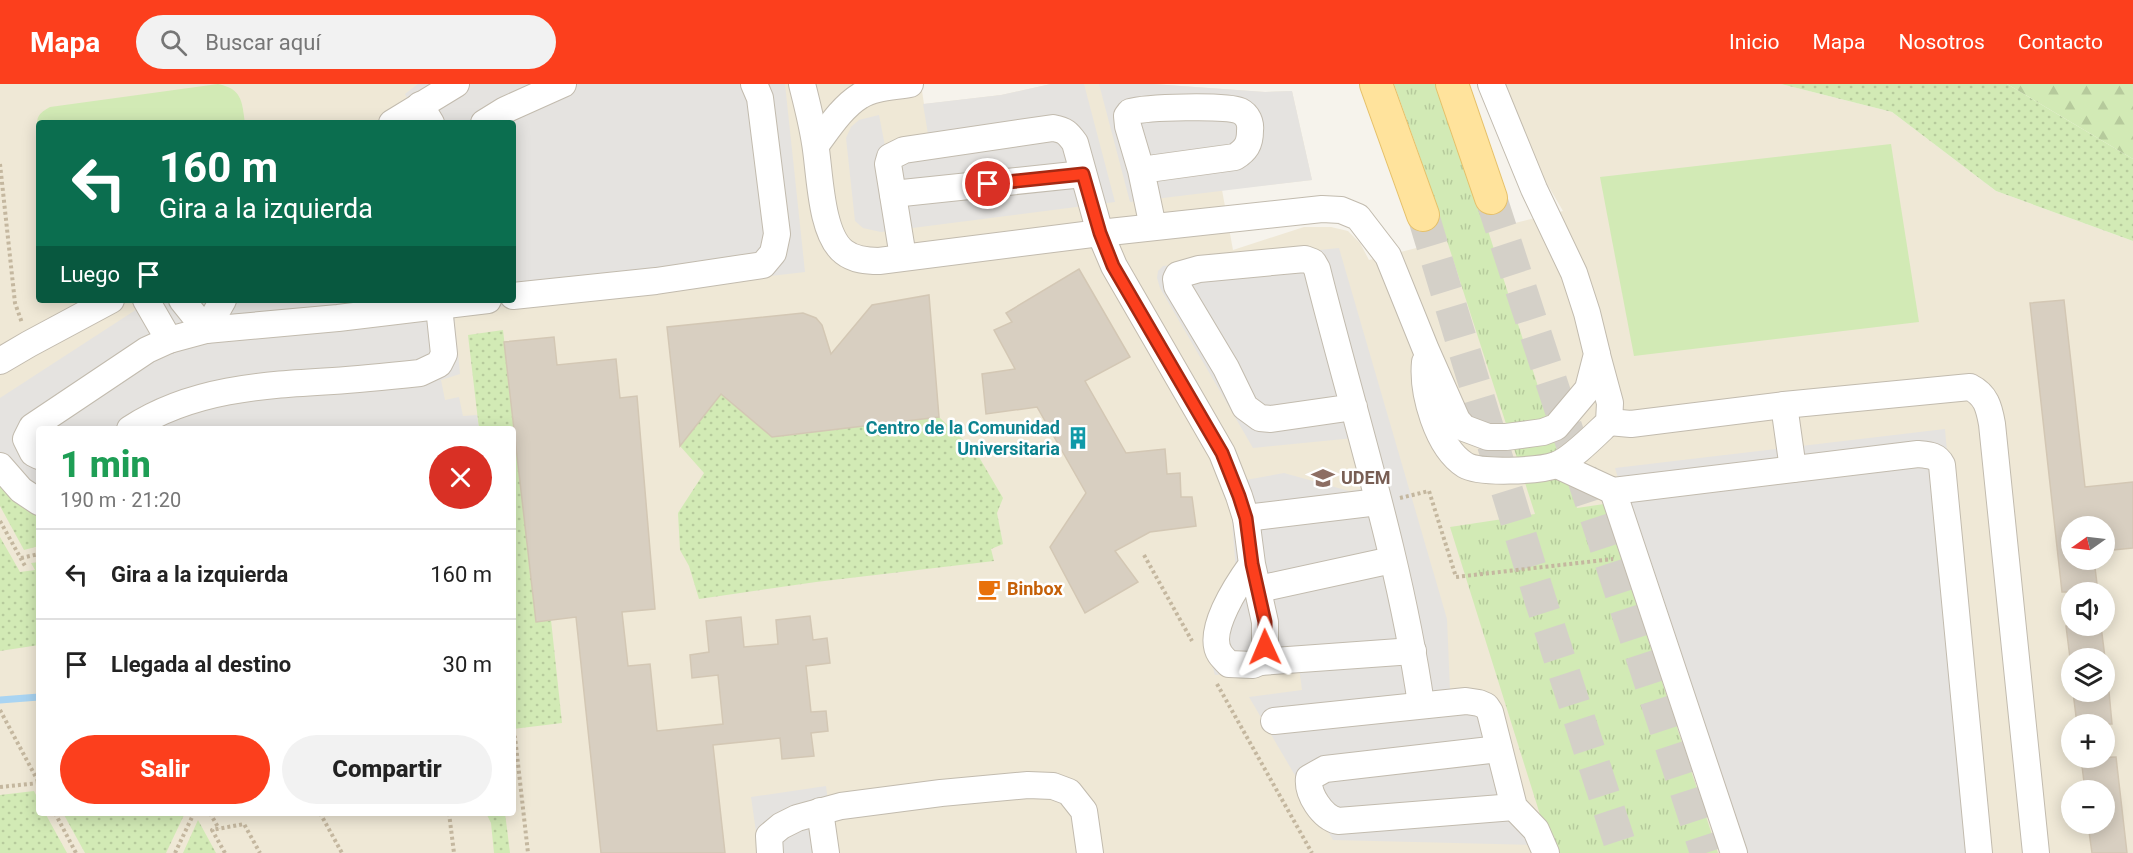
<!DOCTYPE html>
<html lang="es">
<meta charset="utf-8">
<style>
:root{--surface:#fff;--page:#f2f2f2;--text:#222;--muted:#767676;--line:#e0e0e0;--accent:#fc3f1d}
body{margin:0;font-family:Roboto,sans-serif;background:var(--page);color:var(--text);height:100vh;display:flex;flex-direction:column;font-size:22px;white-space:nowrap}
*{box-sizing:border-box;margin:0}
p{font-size:20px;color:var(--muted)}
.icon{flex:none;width:33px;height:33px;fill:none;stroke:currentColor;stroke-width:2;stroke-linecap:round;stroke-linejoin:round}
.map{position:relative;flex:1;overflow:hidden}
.panel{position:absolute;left:36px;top:342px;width:480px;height:390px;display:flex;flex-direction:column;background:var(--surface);border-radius:6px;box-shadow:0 3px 15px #0003}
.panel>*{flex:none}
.banner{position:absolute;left:36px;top:36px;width:480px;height:183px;border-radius:6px;box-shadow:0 3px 15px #0003;background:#0b6e4f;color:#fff;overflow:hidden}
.needle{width:39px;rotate:256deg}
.tools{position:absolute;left:2061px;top:432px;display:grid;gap:12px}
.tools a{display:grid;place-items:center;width:54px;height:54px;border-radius:50%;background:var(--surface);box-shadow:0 3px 15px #0003;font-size:30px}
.pin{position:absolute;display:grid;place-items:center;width:51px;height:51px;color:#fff;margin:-26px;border:3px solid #fff;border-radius:50%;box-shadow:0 2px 6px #0007}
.me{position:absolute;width:66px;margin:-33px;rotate:359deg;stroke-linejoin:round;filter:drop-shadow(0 0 4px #0008)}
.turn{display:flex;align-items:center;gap:21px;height:126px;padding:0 24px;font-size:27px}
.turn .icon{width:78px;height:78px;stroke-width:2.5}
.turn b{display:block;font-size:42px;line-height:51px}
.then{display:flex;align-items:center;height:57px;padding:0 24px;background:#0003;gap:12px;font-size:22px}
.round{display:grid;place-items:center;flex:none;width:63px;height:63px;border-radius:32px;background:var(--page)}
.overview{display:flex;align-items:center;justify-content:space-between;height:102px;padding:0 24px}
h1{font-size:36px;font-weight:800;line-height:45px;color:#1e9e55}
.button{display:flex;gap:12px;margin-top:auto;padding:12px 24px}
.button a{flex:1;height:69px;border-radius:36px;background:var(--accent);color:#fff;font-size:24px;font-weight:800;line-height:69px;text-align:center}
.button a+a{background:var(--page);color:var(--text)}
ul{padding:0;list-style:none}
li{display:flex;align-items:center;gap:18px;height:90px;padding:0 24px;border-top:2px solid var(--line)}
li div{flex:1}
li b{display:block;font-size:22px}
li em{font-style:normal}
header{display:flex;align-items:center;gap:36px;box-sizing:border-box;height:84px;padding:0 30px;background:var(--accent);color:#fff}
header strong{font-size:28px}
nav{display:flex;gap:33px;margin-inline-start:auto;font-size:21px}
.search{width:420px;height:54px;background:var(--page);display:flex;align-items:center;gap:15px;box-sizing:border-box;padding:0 21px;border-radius:33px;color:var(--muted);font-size:22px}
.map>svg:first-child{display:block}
</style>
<header>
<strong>Mapa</strong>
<div class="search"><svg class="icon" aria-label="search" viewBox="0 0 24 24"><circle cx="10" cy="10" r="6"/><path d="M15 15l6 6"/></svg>Buscar aquí</div>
<nav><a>Inicio</a><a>Mapa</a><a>Nosotros</a><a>Contacto</a></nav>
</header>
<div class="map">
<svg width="2133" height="769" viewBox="0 0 2133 769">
<defs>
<pattern id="grass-dots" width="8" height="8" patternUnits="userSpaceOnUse" patternTransform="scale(1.5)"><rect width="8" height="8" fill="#d2eab5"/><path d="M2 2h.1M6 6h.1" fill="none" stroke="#b6ca9c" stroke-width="1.8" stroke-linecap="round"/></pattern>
<pattern id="forest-firs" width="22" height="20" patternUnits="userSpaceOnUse" patternTransform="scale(1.5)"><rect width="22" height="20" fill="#d2eab5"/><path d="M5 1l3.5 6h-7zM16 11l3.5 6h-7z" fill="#b6ca9c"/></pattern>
<pattern id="park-tufts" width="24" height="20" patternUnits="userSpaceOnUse" patternTransform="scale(1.5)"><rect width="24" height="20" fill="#d2eab5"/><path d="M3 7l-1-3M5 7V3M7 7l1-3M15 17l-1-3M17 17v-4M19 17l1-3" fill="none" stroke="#b6ca9c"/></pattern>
</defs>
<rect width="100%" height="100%" fill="#f6f3ec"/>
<!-- education -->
<path fill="#efe8d6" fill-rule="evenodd" d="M0,0H921L924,20L1001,11L1051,0H1153L1265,8L1292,7L1312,96L1222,106L1233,166L1304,143H1331L1348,147L1360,159L1369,176L1563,127L1519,52L1500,0H1781L1892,28L1996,107L2133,157V769H0ZM39,39H513V216H39ZM39,345H513V729H39ZM2072,442H2104V476H2072ZM2072,508H2104V542H2072ZM2072,574H2104V608H2072ZM2072,640H2104V674H2072ZM2072,706H2104V740H2072Z"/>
<!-- grass -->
<g fill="url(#grass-dots)">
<path d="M1781,0H2007L2133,75V157L1996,107L1892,28Z"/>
<path d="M503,246L536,537L551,536L562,639L513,645V345H479L468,251Z"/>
<path d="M721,310L772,353L939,333L976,368L1003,414L997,429L1003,460L991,465L994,477L816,498L699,515L689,482L680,466L678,429L704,389L680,362Z"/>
<path d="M0,394L39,429V462L24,466L0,422Z"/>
<path d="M0,453L20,488L35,486L31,479L39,478V561L0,567Z"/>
<path d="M34,707L39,717V729H45L67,769H0V711Z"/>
<path d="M63,729H185L166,769H85Z"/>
<path d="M486,729H505L510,769H494L491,739Z"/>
<path d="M198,736L216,769H183Z"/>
</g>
<!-- forest -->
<path fill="url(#forest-firs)" d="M2007,0H2133V75Z"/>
<!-- park -->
<path fill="url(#park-tufts)" d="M1394,0H1441L1577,424L1604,420L1718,769H1552L1450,443L1535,430L1421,76Z"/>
<!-- pitch -->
<g fill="#d2eab5">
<path d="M218,0C242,5 242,17 245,39H39V52C36,36 35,31 50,23Z"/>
<path d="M1891,60L1919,238L1634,272L1600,93Z"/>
</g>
<!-- parking -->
<g fill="#e5e3e0">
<path d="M418,0H785L805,188L454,228L460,290L441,296L445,316L459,313L463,332L477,331L479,345H39V405L0,376V314L151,216H513V39H420L405,10Z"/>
<path d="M1051,0H1084L1115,118L881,148L863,144L855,137L846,54L851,43L859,36L879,31L885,62L929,56L923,20L1001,11Z"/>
<path d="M1099,0H1153L1265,8L1292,7L1312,96L1130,118Z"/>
<path d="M1339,164L1447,535L1450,606L1491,614L1537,761L1333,756L1249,613L1302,606L1299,583L1215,591L1204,551L1207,537L1237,500L1229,399L1284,389L1349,407L1366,404L1354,354L1253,364L1160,204L1157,194L1158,187L1163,182Z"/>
<path d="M1945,345L1982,769H1731L1615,384Z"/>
<path d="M826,702L835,769H759L751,713Z"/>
</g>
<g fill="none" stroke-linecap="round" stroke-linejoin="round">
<!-- stream -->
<path stroke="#a9d4f2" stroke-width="7" d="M0,616L39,613"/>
</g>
<!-- building -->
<g fill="#d8cfc1" stroke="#d3c7b4" stroke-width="1.5">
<path d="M1079,185L1130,273L1085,297L1126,369L1165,365L1167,390L1180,389L1181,413H1192L1196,442L1150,448L1115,467L1138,498L1085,529L1050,463L1086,409L1037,323L986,330L982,290L1015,285L994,246L1012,238L1006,229Z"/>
<path d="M929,211L939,333L772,353L721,310L680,362L667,243L803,229L816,234L822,241L831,270L872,221Z"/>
<path d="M2064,216L2085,403L2133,398V464L2104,467V442H2072V476H2094L2098,508H2062L2030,219Z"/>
<path d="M554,253L557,281L616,275L620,314L637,312L655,525L622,528L628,582L650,580L657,647L723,640L718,591L692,594L690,571L709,568L706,537L741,533L744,563L778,560L776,536L810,532L813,556L827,554L830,579L806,582L811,628L826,627L828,647L811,649L814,672L782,675L780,654L713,661L725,769H601L576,533L536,538L504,258Z"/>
<path d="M2066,542H2101L2105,574H2070Z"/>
<path d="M2073,608H2109L2112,640H2077Z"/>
<path d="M2116,673L2127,769H2092L2088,740H2104V706H2085L2081,674Z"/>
</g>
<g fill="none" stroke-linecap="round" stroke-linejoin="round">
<!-- major-tunnel -->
<g stroke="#d4d0c8" stroke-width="32" stroke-dasharray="32 16" stroke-linecap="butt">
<path d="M1491,114L1706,769"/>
<path d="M1423,131L1540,515L1623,769"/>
</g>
<!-- minor casing -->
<g stroke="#c2bbae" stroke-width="28">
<g id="minor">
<path d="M802,0C807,20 812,39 815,59C820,87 820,150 844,168C854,176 867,177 879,177L1100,149L1322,125L1341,126L1358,133L1388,172L1426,266L1457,336L1464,344L1488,353H1506L1543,348L1556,343L1588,305L1597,270L1587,229L1574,189L1534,105L1491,0"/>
<path d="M420,21L431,39"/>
<path d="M392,39L456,0"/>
<path d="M484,39L505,26L563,0"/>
<path d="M816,61C828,45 842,23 860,12C874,3 893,3 910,0"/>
<path d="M1141,86L1235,73C1246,66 1250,60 1250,47C1251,39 1248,31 1240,27C1226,21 1146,23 1130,28L1127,32L1128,42L1141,86L1153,143"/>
<path d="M893,110L1083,90"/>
<path d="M903,173L888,80L890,73L904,66L1053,44C1065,46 1068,49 1075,59L1100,149L1114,182L1222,369L1239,412L1246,434L1252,480L1265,538V563L1260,578L1253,581L1229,580C1226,577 1222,573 1220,570C1205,547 1239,498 1252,480"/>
<path d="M513,212L656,197L763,181L773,169L777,150L760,14L754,0"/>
<path d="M146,216L169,256"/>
<path d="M182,216L206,246L338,234L488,216"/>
<path d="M0,277L29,260L111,216"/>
<path d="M1425,278C1422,309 1437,363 1465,381C1480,390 1539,387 1556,381C1571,376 1597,349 1609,338L1610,319L1597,271"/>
<path d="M1784,321L1793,385"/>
<path d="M1354,323L1271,335L1260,334L1245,323L1226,284L1177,202L1176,195L1178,191L1199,185L1305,175L1313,178L1317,185C1353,329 1400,473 1421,620"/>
<path d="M1609,338L1631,340L1784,321L1970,303C1986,311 1989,323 1992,340L2036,769"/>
<path d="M130,345C191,305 262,301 333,297C362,295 391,292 420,289L439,280L444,270L439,223"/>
<path d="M39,372L33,369L26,355L32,343L147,266L169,256L206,246L223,216"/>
<path d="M1557,381L1613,407L1918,370C1929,371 1937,371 1942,381L1979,769"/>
<path d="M0,382L21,406L39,418"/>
<path d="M1613,407L1734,769"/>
<path d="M1246,434L1378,418"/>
<path d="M1259,505L1392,476"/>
<path d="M1260,578L1413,567"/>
<path d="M1274,637L1466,617L1479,619L1486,622L1490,628L1514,723L1536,746L1546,769"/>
<path d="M1499,665L1325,685L1309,694C1307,710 1322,733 1338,737L1514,723"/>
<path d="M820,727L826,769"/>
<path d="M770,769L769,752L781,742L797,734L841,722L941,709L1028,701L1053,702L1069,708L1084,727L1090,769"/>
</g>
</g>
<!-- major casing -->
<g stroke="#e6c16a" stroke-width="34">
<g id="major">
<path d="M1376,0L1423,131"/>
<path d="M1452,0L1491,114"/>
</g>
</g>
<!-- path -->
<g stroke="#c4b79f" stroke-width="4" stroke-dasharray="3 3" stroke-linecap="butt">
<path d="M0,80L15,219L22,239"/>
<path d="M1400,414L1429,407L1456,493L1613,475"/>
<path d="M0,437L25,482"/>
<path d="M1144,471L1192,557"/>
<path d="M21,474L39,470"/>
<path d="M1217,600L1312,769"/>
<path d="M0,626L39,699"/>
<path d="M513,653H515L528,769"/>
<path d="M0,703L39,699"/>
<path d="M55,729L76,769"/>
<path d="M210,729L219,745"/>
<path d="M320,729L342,769"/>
<path d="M449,729L454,769"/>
<path d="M175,769L194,729"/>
<path d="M225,769L212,746L244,740L260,769"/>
</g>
<!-- minor -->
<use href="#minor" stroke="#fff" stroke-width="26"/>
<!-- major -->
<use href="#major" stroke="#ffe39c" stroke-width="32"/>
</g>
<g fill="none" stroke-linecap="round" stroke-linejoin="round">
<!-- route casing -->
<g stroke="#a42913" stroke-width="15">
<path id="route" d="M988,100L1083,90L1100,149L1113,182L1222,369L1239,412L1246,434L1252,480L1265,538V563"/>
</g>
<!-- route -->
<use href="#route" stroke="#fc3f1d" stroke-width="10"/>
</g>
<!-- icons -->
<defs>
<g id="building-bare" transform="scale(1.8)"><path d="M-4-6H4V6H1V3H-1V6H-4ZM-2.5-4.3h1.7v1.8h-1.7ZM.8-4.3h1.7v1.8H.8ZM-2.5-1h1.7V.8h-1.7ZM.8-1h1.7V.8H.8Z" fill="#0f9aa8" stroke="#fff" stroke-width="2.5" paint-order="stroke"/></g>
<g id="university-bare" transform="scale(1.8)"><path d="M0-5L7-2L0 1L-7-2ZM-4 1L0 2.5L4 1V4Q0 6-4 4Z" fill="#8d6e63" stroke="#fff" stroke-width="2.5" paint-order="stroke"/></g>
<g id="cafe-bare" transform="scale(1.8)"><path d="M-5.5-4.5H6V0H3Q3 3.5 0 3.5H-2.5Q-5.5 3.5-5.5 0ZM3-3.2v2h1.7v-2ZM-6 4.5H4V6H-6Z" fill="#e8710a" stroke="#fff" stroke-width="2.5" paint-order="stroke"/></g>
</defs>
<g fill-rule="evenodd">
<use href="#building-bare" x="1078" y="354"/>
<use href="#university-bare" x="1323" y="394"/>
<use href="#cafe-bare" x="989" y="505"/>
</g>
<g text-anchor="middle" stroke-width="5" stroke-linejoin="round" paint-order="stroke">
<!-- culture labels -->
<g font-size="18" font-weight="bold" fill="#0d838f" stroke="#fff" text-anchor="end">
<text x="1060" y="350">Centro de la Comunidad<tspan x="1060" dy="21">Universitaria</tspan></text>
</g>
<!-- education labels -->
<g font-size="18" font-weight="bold" fill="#785e54" stroke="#fff" text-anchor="start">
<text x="1341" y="400">UDEM</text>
</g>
<!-- food labels -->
<g font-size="18" font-weight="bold" fill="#c56008" stroke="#fff" text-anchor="start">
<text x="1007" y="511">Binbox</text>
</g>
</g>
</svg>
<div class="tools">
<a><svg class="needle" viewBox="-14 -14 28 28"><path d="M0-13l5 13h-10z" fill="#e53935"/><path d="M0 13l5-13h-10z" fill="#767676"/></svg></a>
<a><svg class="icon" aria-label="sound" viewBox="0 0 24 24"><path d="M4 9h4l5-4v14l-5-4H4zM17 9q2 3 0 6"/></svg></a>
<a><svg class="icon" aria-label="layers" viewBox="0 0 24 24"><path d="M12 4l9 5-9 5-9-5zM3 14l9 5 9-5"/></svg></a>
<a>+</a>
<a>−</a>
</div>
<div class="pin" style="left:988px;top:100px;background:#d93025"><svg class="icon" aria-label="arrive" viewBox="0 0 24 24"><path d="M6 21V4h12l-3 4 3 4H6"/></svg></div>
<svg class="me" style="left:1265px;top:563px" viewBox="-20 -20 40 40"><path d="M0-17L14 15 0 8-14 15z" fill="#fc3f1d" stroke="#fff" stroke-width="4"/></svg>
<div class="banner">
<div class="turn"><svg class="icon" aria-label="left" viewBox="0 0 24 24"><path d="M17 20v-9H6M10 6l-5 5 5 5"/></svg><div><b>160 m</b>Gira a la izquierda</div></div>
<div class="then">Luego<svg class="icon" aria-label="arrive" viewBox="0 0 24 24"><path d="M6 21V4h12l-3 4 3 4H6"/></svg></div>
</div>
<section class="panel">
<div class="overview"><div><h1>1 min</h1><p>190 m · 21:20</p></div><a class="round" style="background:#d93025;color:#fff"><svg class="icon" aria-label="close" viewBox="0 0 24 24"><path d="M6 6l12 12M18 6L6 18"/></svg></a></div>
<ul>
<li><svg class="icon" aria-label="left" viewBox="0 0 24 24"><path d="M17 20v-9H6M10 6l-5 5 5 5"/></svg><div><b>Gira a la izquierda</b></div><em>160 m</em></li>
<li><svg class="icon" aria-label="arrive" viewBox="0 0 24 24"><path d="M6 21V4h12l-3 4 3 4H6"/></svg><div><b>Llegada al destino</b></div><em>30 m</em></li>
</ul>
<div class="button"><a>Salir</a><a>Compartir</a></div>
</section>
</div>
